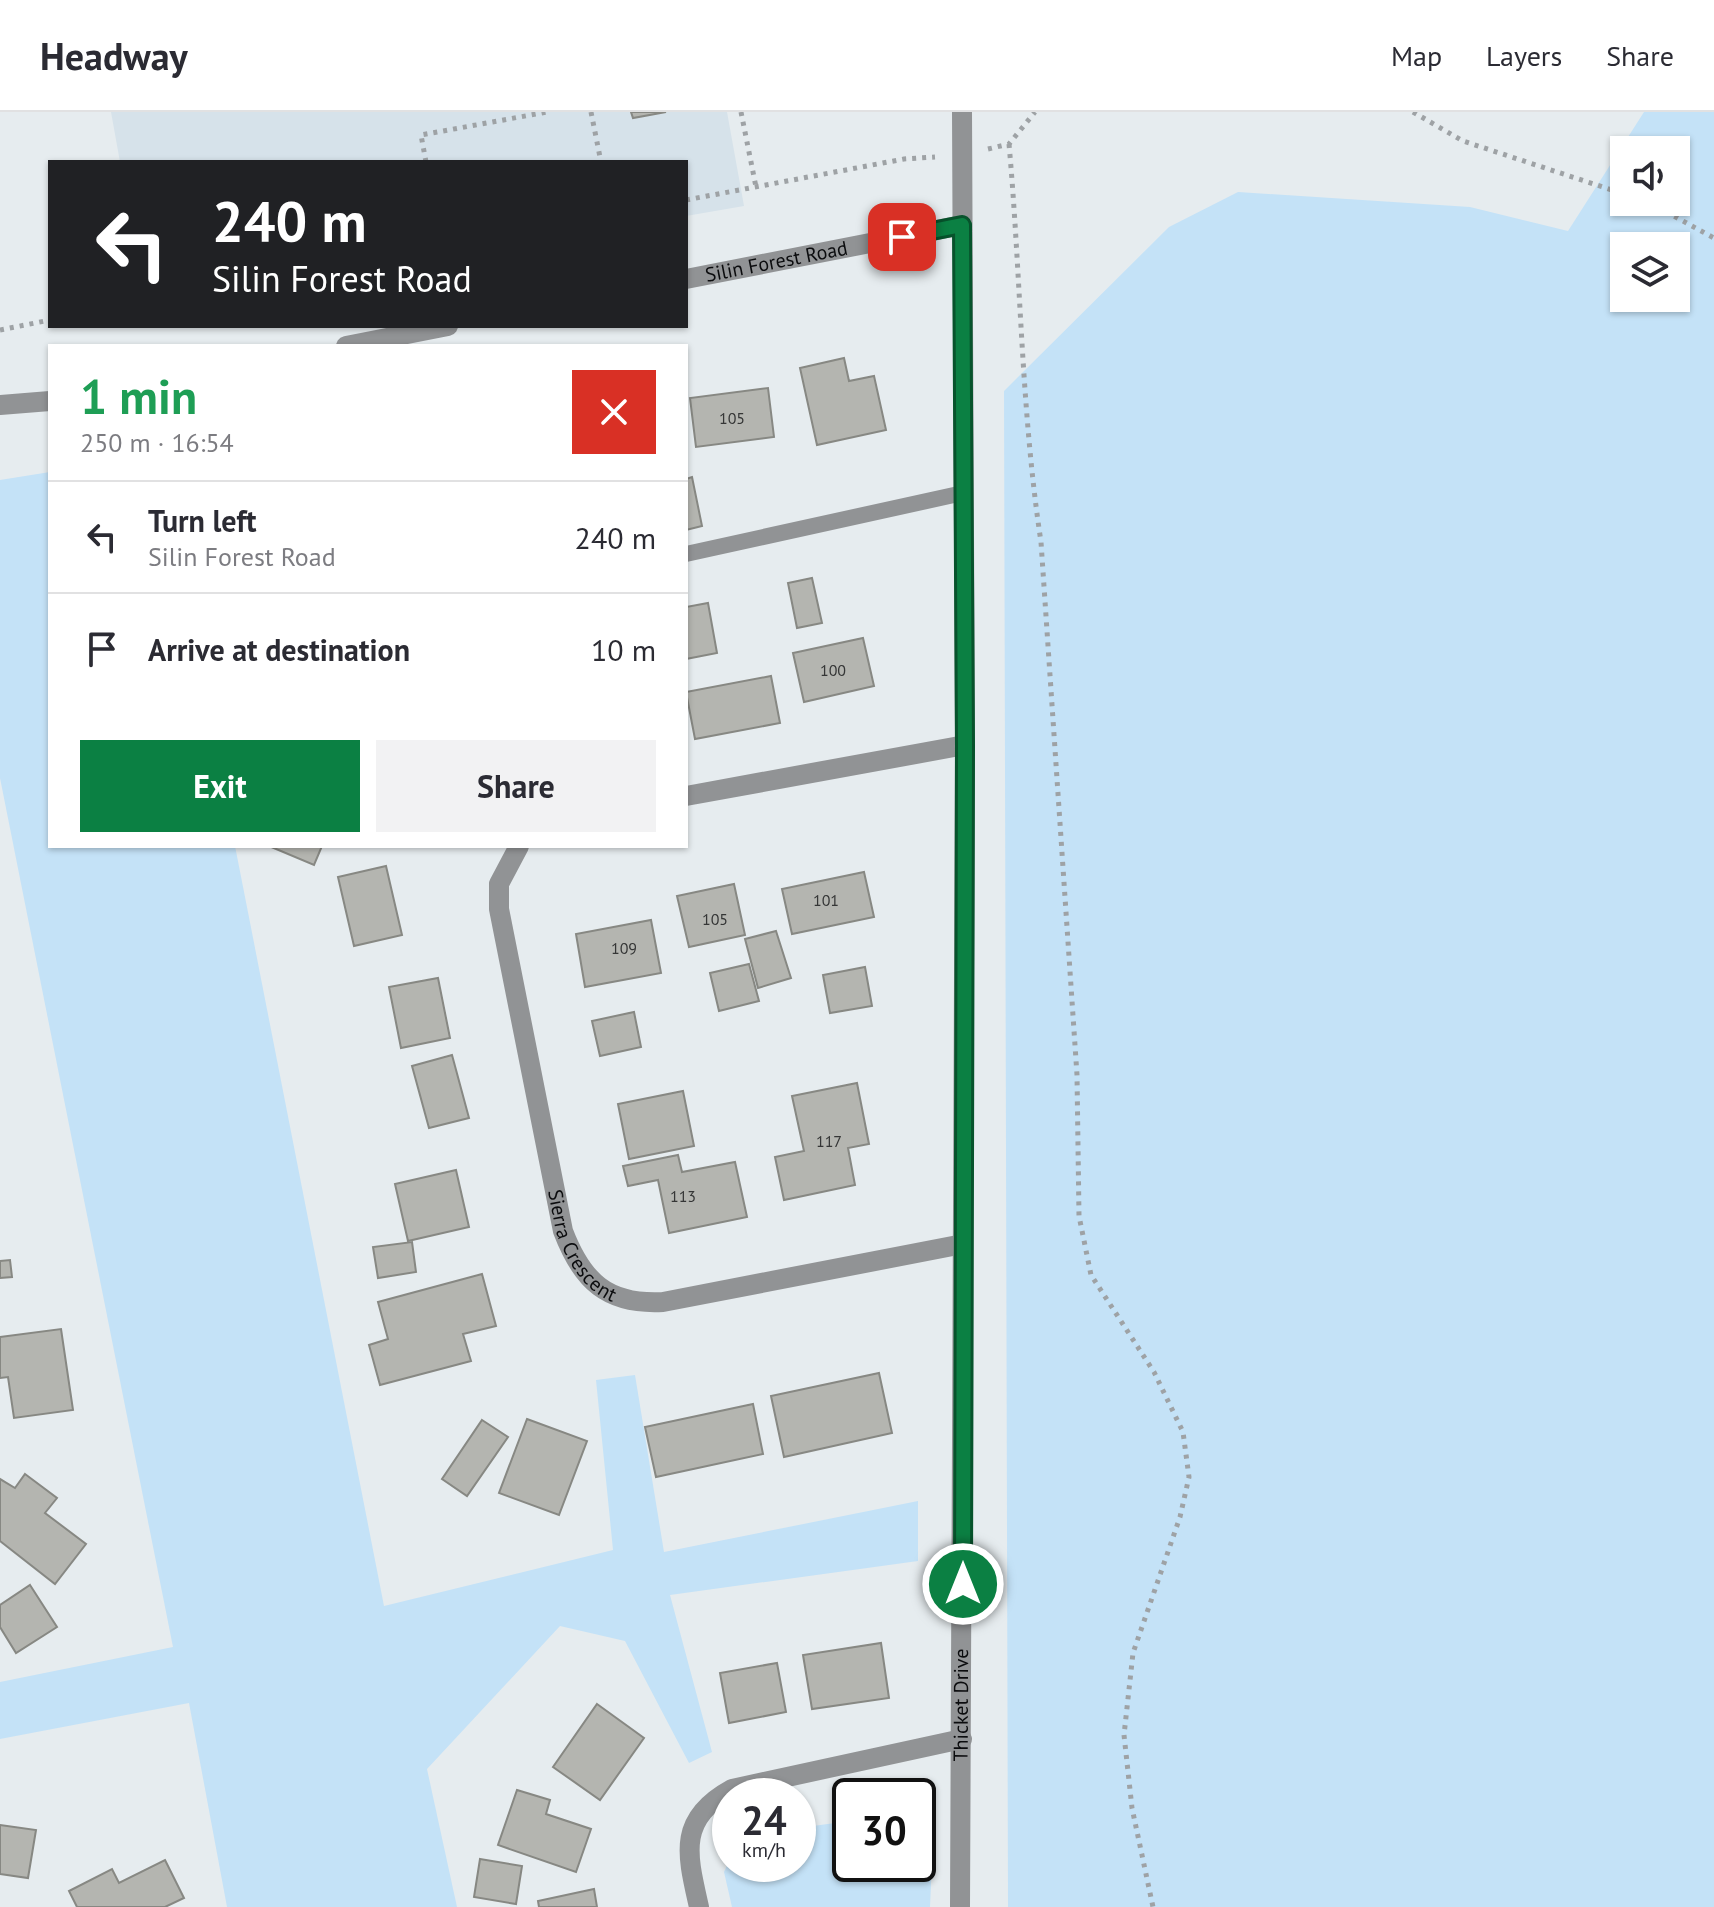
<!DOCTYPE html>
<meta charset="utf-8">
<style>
:root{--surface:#fff;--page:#f2f2f3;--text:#2b2b33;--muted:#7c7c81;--line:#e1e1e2;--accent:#0b8043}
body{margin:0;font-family:"PT Sans",sans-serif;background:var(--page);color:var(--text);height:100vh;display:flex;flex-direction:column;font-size:30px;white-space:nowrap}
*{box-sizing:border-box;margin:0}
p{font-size:26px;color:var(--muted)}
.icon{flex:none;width:44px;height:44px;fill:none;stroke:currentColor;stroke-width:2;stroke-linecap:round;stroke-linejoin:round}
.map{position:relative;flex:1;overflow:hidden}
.side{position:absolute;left:48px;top:232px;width:640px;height:504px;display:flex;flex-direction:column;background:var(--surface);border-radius:0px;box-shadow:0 2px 6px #0004}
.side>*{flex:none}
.top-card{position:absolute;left:48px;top:48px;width:640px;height:168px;border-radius:0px;box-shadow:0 2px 6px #0004;background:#202124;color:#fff;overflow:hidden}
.fabs{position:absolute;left:1610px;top:24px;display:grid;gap:16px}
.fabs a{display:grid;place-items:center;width:80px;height:80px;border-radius:0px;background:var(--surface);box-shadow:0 2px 6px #0004;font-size:40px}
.speed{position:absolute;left:712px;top:1666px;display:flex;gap:16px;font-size:40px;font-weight:700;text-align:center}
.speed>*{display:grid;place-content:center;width:104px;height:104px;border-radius:50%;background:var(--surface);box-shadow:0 2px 6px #0004;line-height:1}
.speed small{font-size:20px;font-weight:400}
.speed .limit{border:4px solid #111;border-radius:12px;background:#fff;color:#111}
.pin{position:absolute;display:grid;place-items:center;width:68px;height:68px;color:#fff;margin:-34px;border-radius:16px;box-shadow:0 4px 12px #0006}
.me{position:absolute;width:88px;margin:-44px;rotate:0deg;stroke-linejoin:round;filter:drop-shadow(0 0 6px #0008)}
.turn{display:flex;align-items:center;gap:28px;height:168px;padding:0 32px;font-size:36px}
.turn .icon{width:104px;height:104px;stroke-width:2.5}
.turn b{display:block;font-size:56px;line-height:68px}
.round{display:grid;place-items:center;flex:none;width:84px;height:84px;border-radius:0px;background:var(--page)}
.summary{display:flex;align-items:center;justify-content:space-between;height:136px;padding:0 32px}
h1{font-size:48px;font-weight:700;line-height:60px;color:#1e9e55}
.cta{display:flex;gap:16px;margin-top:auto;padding:16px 32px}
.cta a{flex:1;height:92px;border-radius:0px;background:var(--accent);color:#fff;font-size:32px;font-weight:700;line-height:92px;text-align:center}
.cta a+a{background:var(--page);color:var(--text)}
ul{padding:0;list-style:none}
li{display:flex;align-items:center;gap:24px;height:112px;padding:0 32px;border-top:2px solid var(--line)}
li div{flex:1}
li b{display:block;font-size:30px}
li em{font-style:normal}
header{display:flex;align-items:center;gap:48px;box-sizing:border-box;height:112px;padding:0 40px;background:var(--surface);border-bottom:2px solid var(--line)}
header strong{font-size:38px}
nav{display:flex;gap:44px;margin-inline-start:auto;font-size:28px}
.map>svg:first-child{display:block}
</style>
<header>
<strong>Headway</strong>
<nav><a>Map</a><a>Layers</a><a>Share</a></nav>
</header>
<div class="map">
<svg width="1714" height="1795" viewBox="0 0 1714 1795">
<rect width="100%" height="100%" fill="#e6ecef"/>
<!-- built -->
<path fill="#d6e2ea" d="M111,0H727L744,94L686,104V50H120Z"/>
<!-- green -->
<g fill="#c4e2f7" fill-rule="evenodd">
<path d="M1644,0H1714V1795H1008L1004,279L1169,115L1238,80L1470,95L1568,119ZM1624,38H1676V90H1624ZM1624,134H1676V186H1624Z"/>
<path d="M50,360V734H235L384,1494L613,1438L596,1268L635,1263L664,1440L918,1389V1449L670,1483L712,1640L689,1651L625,1529L560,1514L427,1657L457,1795H227L189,1591L0,1627V1570L173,1535L0,666V368Z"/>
<path d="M850,1709V1752H918V1711L933,1726L930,1795H732L724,1760L730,1747V1752H798V1716Z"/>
</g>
<!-- building -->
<g fill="#b4b5b0" stroke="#878883" stroke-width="2">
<path d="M631,0H666L633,6Z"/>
<path d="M844,246L849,269L874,264L886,318L817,333L800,256Z"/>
<path d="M768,276L774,325L696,335L690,286Z"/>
<path d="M692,365L702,414L686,418V367Z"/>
<path d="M812,466L822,511L797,516L788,471Z"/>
<path d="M708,491L717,541L686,547V495Z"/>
<path d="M863,526L874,574L804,590L793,541Z"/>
<path d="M771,564L780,611L695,627L686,580Z"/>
<path d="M269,734H322L314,753Z"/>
<path d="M386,754L402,823L354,834L338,765Z"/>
<path d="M864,760L874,805L792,822L782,777Z"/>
<path d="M734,772L745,823L689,835L677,784Z"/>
<path d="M651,808L661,861L585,875L576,822Z"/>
<path d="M776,819L791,866L758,876L745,827Z"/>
<path d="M749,852L759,889L719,899L710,861Z"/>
<path d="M865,855L872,894L830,901L823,863Z"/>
<path d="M438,866L450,926L401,936L389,875Z"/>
<path d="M634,900L641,935L600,944L592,909Z"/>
<path d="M452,943L469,1006L429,1016L412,954Z"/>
<path d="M857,971L869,1032L848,1036L855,1073L784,1088L775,1045L804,1039L792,984Z"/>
<path d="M683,979L694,1034L629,1047L618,992Z"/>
<path d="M678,1043L682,1060L735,1050L747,1105L669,1121L658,1068L628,1074L623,1054Z"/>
<path d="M456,1058L469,1115L408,1129L395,1072Z"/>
<path d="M412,1130L416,1160L378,1166L373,1135Z"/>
<path d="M10,1148L12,1165L0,1166V1149Z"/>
<path d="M482,1162L496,1214L463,1222L471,1249L380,1273L369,1233L388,1227L378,1190Z"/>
<path d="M61,1217L73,1298L14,1306L8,1265L0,1266V1225Z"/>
<path d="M879,1261L892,1321L784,1345L771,1284Z"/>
<path d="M753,1292L763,1342L656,1365L645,1315Z"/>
<path d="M527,1307L587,1329L559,1403L499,1381Z"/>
<path d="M482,1308L508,1325L467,1384L442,1367Z"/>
<path d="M25,1362L57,1386L45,1401L86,1432L55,1472L0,1429V1367L15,1376Z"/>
<path d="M30,1473L57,1515L16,1541L0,1515V1493Z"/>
<path d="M881,1531L889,1586L812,1597L803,1543Z"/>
<path d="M777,1551L786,1600L729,1611L720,1561Z"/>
<path d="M597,1592L644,1626L600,1688L553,1655Z"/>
<path d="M517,1678L550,1688L546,1702L591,1717L576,1760L498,1733Z"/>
<path d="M0,1713L36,1718L28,1766L0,1762Z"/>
<path d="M480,1747L522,1754L516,1792L474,1785Z"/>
<path d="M165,1748L184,1786L165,1795H77L69,1779L112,1757L119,1771Z"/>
<path d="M594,1777L597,1795H539L538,1789Z"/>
</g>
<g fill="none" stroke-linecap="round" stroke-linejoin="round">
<!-- path -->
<g stroke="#9ea2a5" stroke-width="5" stroke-dasharray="4 6" stroke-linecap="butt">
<path d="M591,0L601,50"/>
<path d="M741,0L756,75"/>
<path d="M1413,0L1463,29L1624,82"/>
<path d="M1009,32C1021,165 1021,298 1041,430L1077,963L1079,1104L1091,1163L1154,1260L1183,1320L1189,1365L1180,1405L1133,1541L1124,1623L1132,1696L1153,1795"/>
<path d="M988,37L1009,32L1035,0"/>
<path d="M426,50L421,23L547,0"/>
<path d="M686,88L904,47L935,45"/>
<path d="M1648,90L1714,126"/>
<path d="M0,218L50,208"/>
</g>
<!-- lane -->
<path stroke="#919395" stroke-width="16" d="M686,442L963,381"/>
<!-- street -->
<g stroke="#919395" stroke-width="20">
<path id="s1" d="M686,167L962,113"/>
<path d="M346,234L448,214"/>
<path d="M0,293L50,289"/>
<path d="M686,684L965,633"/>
<path id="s2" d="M519,734L499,772V797L563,1119C582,1169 607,1193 663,1190L963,1132"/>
<path d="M699,1795C687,1742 677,1707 732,1677L962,1627"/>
<path id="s3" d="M960,1795L965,633L962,0"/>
</g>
</g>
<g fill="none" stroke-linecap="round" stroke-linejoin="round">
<!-- route casing -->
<g stroke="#07532c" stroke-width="20">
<path id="route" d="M902,125L962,113L965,633L963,1472"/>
</g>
<!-- route -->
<use href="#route" stroke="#0b8043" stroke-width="14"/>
</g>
<g text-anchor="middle" stroke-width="6" stroke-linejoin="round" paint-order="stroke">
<!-- number labels -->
<g font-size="16" fill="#353636">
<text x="732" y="312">105</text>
<text x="833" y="564">100</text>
<text x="826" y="794">101</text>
<text x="715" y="813">105</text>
<text x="624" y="842">109</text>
<text x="829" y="1035">117</text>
<text x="683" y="1090">113</text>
</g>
<!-- street labels -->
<g font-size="20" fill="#0b0c0e" stroke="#f4f9fd">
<text dy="7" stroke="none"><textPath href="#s1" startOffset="92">Silin Forest Road</textPath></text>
<text dy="7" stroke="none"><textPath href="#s2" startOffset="418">Sierra Crescent</textPath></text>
<text dy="7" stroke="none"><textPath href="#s3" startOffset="202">Thicket Drive</textPath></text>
</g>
</g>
</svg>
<div class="fabs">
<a><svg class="icon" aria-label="sound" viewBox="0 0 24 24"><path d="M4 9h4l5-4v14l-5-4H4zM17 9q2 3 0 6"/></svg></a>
<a><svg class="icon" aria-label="layers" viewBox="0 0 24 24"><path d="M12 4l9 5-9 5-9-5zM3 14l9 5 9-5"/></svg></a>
</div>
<div class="speed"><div>24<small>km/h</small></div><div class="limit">30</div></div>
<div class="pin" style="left:902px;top:125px;background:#d93025"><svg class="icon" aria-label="arrive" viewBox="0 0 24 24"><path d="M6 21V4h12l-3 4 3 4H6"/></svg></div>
<svg class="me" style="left:963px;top:1472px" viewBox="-20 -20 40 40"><circle r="17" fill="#0b8043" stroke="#fff" stroke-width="3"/><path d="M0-11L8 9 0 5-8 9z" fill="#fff"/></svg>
<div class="top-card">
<div class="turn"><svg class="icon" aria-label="left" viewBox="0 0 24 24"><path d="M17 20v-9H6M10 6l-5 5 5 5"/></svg><div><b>240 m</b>Silin Forest Road</div></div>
</div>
<section class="side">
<div class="summary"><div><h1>1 min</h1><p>250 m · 16:54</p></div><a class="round" style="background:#d93025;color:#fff"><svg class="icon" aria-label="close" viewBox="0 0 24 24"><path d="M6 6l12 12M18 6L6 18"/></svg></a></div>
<ul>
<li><svg class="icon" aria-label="left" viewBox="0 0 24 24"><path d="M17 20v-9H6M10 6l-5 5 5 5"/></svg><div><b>Turn left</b><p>Silin Forest Road</p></div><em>240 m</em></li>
<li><svg class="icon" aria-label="arrive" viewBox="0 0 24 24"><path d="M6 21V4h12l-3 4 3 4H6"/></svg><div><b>Arrive at destination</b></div><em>10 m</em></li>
</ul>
<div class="cta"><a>Exit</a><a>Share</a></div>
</section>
</div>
